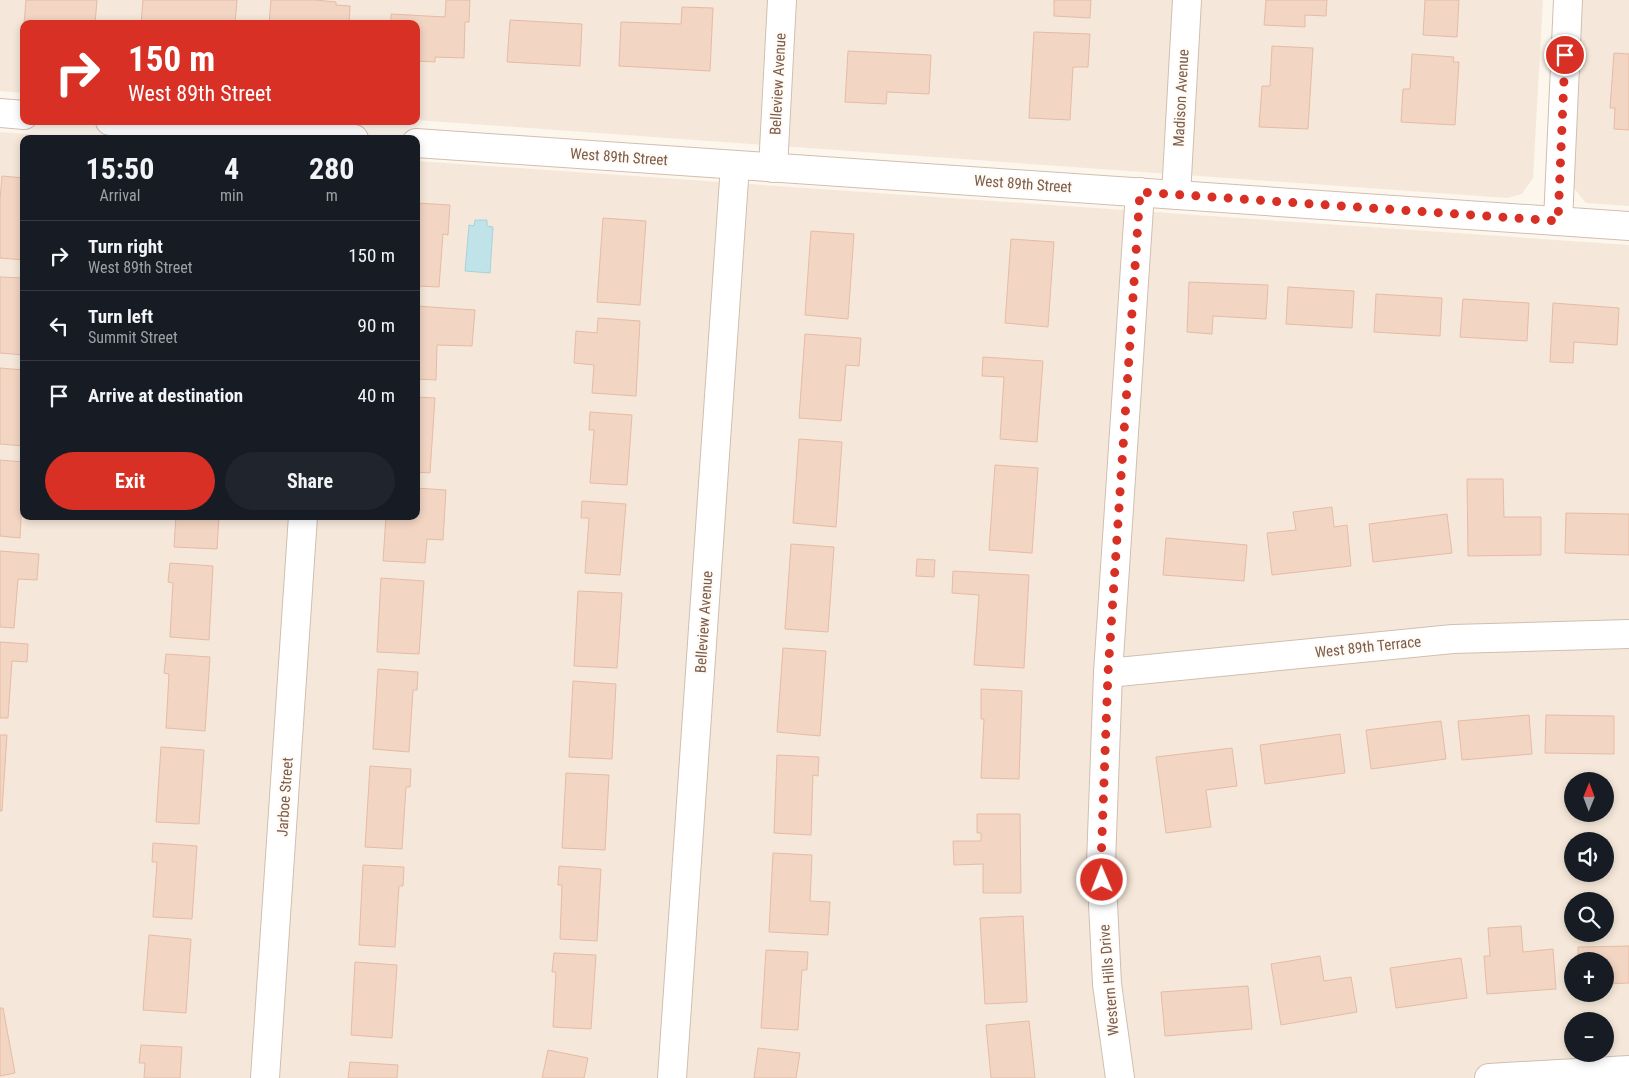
<!DOCTYPE html>
<meta charset="utf-8">
<style>
:root{--surface:#171b24;--page:#20242c;--text:#f1f3f6;--muted:#9ea1a6;--line:#363941;--accent:#d93025}
body{margin:0;font-family:"Roboto Condensed",sans-serif;background:var(--page);color:var(--text);height:100vh;display:flex;flex-direction:column;font-size:19px;white-space:nowrap}
*{box-sizing:border-box;margin:0}
p{font-size:16px;color:var(--muted)}
.icon{flex:none;width:28px;height:28px;fill:none;stroke:currentColor;stroke-width:2;stroke-linecap:round;stroke-linejoin:round}
.map{position:relative;flex:1;overflow:hidden}
.side{position:absolute;left:20px;top:135px;width:400px;height:385px;display:flex;flex-direction:column;background:var(--surface);border-radius:10px;box-shadow:0 2px 8px #0003}
.side>*{flex:none}
.banner{position:absolute;left:20px;top:20px;width:400px;height:105px;border-radius:10px;box-shadow:0 2px 8px #0003;background:#d93025;color:#fff;overflow:hidden}
.needle{width:32px;rotate:1deg}
.buttons{position:absolute;left:1564px;top:772px;display:grid;gap:10px}
.buttons a{display:grid;place-items:center;width:50px;height:50px;border-radius:50%;background:var(--surface);box-shadow:0 2px 8px #0003;font-size:25px}
.pin{position:absolute;display:grid;place-items:center;width:42px;height:42px;color:#fff;margin:-21px;border:2px solid #fff;border-radius:50%;box-shadow:0 1px 5px #0007}
.me{position:absolute;width:55px;margin:-28px;rotate:359deg;stroke-linejoin:round;filter:drop-shadow(0 0 4px #0008)}
.turn{display:flex;align-items:center;gap:18px;height:105px;padding:0 25px;font-size:22px}
.turn .icon{width:65px;height:65px;stroke-width:2.5}
.turn b{display:block;font-size:35px;line-height:42px}
.eta{display:flex;justify-content:space-evenly;align-items:center;height:85px;text-align:center}
.eta b{font-size:30px;font-weight:700;line-height:35px}
.button{display:flex;gap:10px;margin-top:auto;padding:10px 25px}
.button a{flex:1;height:58px;border-radius:30px;background:var(--accent);color:#fff;font-size:20px;font-weight:700;line-height:58px;text-align:center}
.button a+a{background:var(--page);color:var(--text)}
ul{padding:0;list-style:none}
li{display:flex;align-items:center;gap:15px;height:70px;padding:0 25px;border-top:1px solid var(--line)}
li div{flex:1}
li b{display:block;font-size:19px}
li em{font-style:normal}
.map>svg:first-child{display:block}
</style>
<div class="map">
<svg width="1629" height="1078" viewBox="0 0 1629 1078">
<rect width="100%" height="100%" fill="#fdf6ec"/>
<!-- residential -->
<g fill="#f5e8da" fill-rule="evenodd">
<path d="M0,0H1543L1533,178L1522,194L1507,198L416,120V24H24V93L0,91Z"/>
<path d="M1581,0H1629V206L1586,203L1573,187V162Z"/>
<path d="M0,132L97,139H24V516H416V161L1629,245V1078H0ZM1572,781H1605V814H1572ZM1572,841H1605V874H1572ZM1572,901H1605V934H1572ZM1572,961H1605V994H1572ZM1572,1021H1605V1054H1572Z"/>
</g>
<!-- water -->
<path fill="#bfe3e8" stroke="#a5d3da" d="M475,220H487V226L493,227L490,273L465,271L469,225L474,226Z"/>
<!-- building -->
<g fill="#f3d5c3" stroke="#e6bba3">
<path d="M26,0H97L95,24H24Z"/>
<path d="M143,0H237L235,24H141Z"/>
<path d="M271,0H315L336,2V5L350,6L349,24H269Z"/>
<path d="M446,0H470L469,22H465L464,58L435,57V62L416,61V24H391V14L445,17Z"/>
<path d="M1054,0H1091L1090,18L1054,16Z"/>
<path d="M1266,0H1327L1326,16L1305,15V27L1264,25Z"/>
<path d="M1425,0H1459L1457,37L1423,35Z"/>
<path d="M682,7L713,8L710,71L619,66L621,22L681,24Z"/>
<path d="M510,20L582,24L580,66L507,62Z"/>
<path d="M1034,32L1090,34L1088,67H1073L1070,120L1029,118Z"/>
<path d="M1272,46L1313,48L1308,129L1259,127L1262,86H1270Z"/>
<path d="M848,51L931,55L929,94L887,92L886,104L845,102Z"/>
<path d="M1614,53L1629,54V130L1614,129L1615,108H1610Z"/>
<path d="M1412,54L1454,57L1453,62H1459L1455,125L1401,122L1403,89H1410Z"/>
<path d="M2,176L24,178V260L0,258V199Z"/>
<path d="M416,203L450,205L448,235L443,234L439,287L416,286Z"/>
<path d="M603,218L646,221L640,305L597,302Z"/>
<path d="M811,231L854,234L848,319L805,315Z"/>
<path d="M1011,239L1054,242L1048,327L1005,323Z"/>
<path d="M0,277L24,278V355L0,353Z"/>
<path d="M1189,282L1268,285L1266,319L1213,316L1212,334L1187,332Z"/>
<path d="M1288,287L1354,291L1352,328L1286,324Z"/>
<path d="M1376,294L1442,298L1440,336L1374,332Z"/>
<path d="M1463,299L1529,303L1527,341L1460,337Z"/>
<path d="M1553,303L1619,308L1617,345L1574,342L1573,363L1550,362Z"/>
<path d="M416,306L475,310L472,346L437,345L436,380L416,379Z"/>
<path d="M598,318L640,321L636,396L592,393L594,365L574,363L576,331L597,333Z"/>
<path d="M805,334L861,338L859,366L846,365L841,421L799,418Z"/>
<path d="M983,357L1043,361L1037,442L1000,439L1004,377L982,376Z"/>
<path d="M0,368L24,370V446L0,444Z"/>
<path d="M416,397L435,398L430,473L416,472Z"/>
<path d="M590,412L632,415L627,485L590,483L594,430H589Z"/>
<path d="M799,439L842,442L836,527L793,523Z"/>
<path d="M0,460L24,462L20,538L0,536Z"/>
<path d="M995,465L1038,468L1032,553L989,550Z"/>
<path d="M1467,479H1503L1504,517H1541V555L1468,556Z"/>
<path d="M416,488L446,490L443,540L427,539L425,563L383,561L386,516H416Z"/>
<path d="M582,501L626,504L620,575L585,573L589,518H581Z"/>
<path d="M1332,507L1334,527L1347,525L1351,566L1272,575L1267,533L1296,530L1293,512Z"/>
<path d="M1566,513L1629,514V555L1565,553Z"/>
<path d="M1447,514L1452,553L1373,562L1369,524Z"/>
<path d="M176,516H219L217,549L174,547Z"/>
<path d="M1166,538L1247,545L1244,581L1163,575Z"/>
<path d="M791,544L834,547L828,632L785,629Z"/>
<path d="M0,551L39,554L37,580L18,579L14,628L0,627Z"/>
<path d="M917,559L935,560L934,577L916,576Z"/>
<path d="M170,563L213,566L209,640L170,637L173,583L168,582Z"/>
<path d="M953,571L1029,575L1024,668L974,665L979,595L952,593Z"/>
<path d="M381,578L424,581L419,654L377,652Z"/>
<path d="M578,591L622,593L617,668L574,666Z"/>
<path d="M0,642L28,644L27,662L12,661L8,718H0Z"/>
<path d="M783,648L826,651L820,736L777,732Z"/>
<path d="M166,654L210,657L205,731L166,728L169,674L164,673Z"/>
<path d="M378,669L418,672L417,690H413L409,752L373,749Z"/>
<path d="M573,681L616,684L612,759L569,757Z"/>
<path d="M981,689L1022,691L1019,779L981,778L984,719H981Z"/>
<path d="M1529,715L1532,754L1462,760L1458,721Z"/>
<path d="M1546,715L1614,716V754L1545,753Z"/>
<path d="M1441,721L1446,759L1371,769L1366,730Z"/>
<path d="M1340,734L1345,773L1265,784L1260,745Z"/>
<path d="M0,735H7L2,811H0Z"/>
<path d="M161,747L204,750L199,824L156,822Z"/>
<path d="M1232,748L1237,786L1206,790L1211,827L1166,833L1156,757Z"/>
<path d="M777,755L819,757L818,776L813,775L811,835L774,833Z"/>
<path d="M370,766L411,769L410,787H406L402,849L365,847Z"/>
<path d="M566,773L609,775L605,850L562,848Z"/>
<path d="M977,814H1020L1021,893H983V864L954,865L953,841H981V833H977Z"/>
<path d="M153,843L197,846L192,919L153,917L157,862H152Z"/>
<path d="M773,853L812,855L810,901L830,902L828,935L769,932Z"/>
<path d="M363,865L404,867L403,886H399L395,947L359,945Z"/>
<path d="M559,866L601,869L597,941L560,939L562,885H558Z"/>
<path d="M1023,916L1027,1002L985,1004L980,918Z"/>
<path d="M1521,926L1523,952L1553,949L1556,989L1487,994L1484,956H1490L1488,928Z"/>
<path d="M149,935L191,939L186,1013L143,1010Z"/>
<path d="M1629,946V983L1605,984V961H1578V947Z"/>
<path d="M766,950L808,952L807,970H802L798,1030L761,1028Z"/>
<path d="M554,953L596,955L591,1029L553,1027L556,972H552Z"/>
<path d="M1320,956L1324,981L1351,977L1357,1012L1281,1025L1271,964Z"/>
<path d="M1461,958L1467,998L1396,1008L1390,968Z"/>
<path d="M355,962L397,965L392,1038L351,1035Z"/>
<path d="M1248,986L1252,1029L1165,1036L1161,992Z"/>
<path d="M0,1008H3L15,1073L0,1076Z"/>
<path d="M1029,1021L1035,1078H991L986,1025Z"/>
<path d="M141,1045L182,1047L180,1078H144L145,1063H139Z"/>
<path d="M758,1048L800,1053L796,1078H754Z"/>
<path d="M548,1050L588,1058L584,1078H542Z"/>
<path d="M350,1062L398,1065L397,1078H348Z"/>
</g>
<g fill="none" stroke-linecap="round" stroke-linejoin="round">
<!-- minor casing -->
<g stroke="#d1beb0" stroke-width="30">
<g id="minor">
<path d="M0,113L24,115"/>
<path d="M110,121L354,139"/>
<path d="M416,143L1629,226"/>
<path d="M773,168L782,0"/>
<path d="M1176,195L1187,0"/>
<path d="M1558,221L1568,0"/>
<path d="M1108,673L1453,639L1629,634"/>
<path d="M265,1078L303,516"/>
<path d="M672,1078L735,165"/>
<path d="M1120,1078L1107,984L1101,863L1108,673L1140,192"/>
<path d="M1489,1078L1629,1070"/>
</g>
</g>
<!-- minor -->
<use href="#minor" stroke="#fff" stroke-width="28"/>
</g>
<g fill="none" stroke-linecap="round" stroke-linejoin="round">
<!-- route -->
<path stroke="#d93025" stroke-width="9" stroke-dasharray="0 16.2" d="M1102,880L1101,863L1108,673L1140,192L1558,221L1565,55"/>
</g>
<g text-anchor="middle" stroke-width="4" stroke-linejoin="round" paint-order="stroke">
<!-- street labels -->
<g font-size="15" fill="#7a5c4d" stroke="#fffaf3">
<text transform="translate(778 84) rotate(-87)" y="5">Belleview Avenue</text>
<text transform="translate(1181 98) rotate(-87)" y="5">Madison Avenue</text>
<text transform="translate(619 157) rotate(4)" y="5">West 89th Street</text>
<text transform="translate(1023 184) rotate(4)" y="5">West 89th Street</text>
<text transform="translate(704 622) rotate(-86)" y="5">Belleview Avenue</text>
<text transform="translate(1368 647) rotate(-6)" y="5">West 89th Terrace</text>
<text transform="translate(285 797) rotate(-86)" y="5">Jarboe Street</text>
<text transform="translate(1109 980) rotate(-95)" y="5">Western Hills Drive</text>
</g>
</g>
</svg>
<div class="buttons">
<a><svg class="needle" viewBox="-14 -14 28 28"><path d="M0-13l5 13h-10z" fill="#e53935"/><path d="M0 13l5-13h-10z" fill="#9ea1a6"/></svg></a>
<a><svg class="icon" aria-label="sound" viewBox="0 0 24 24"><path d="M4 9h4l5-4v14l-5-4H4zM17 9q2 3 0 6"/></svg></a>
<a><svg class="icon" aria-label="search" viewBox="0 0 24 24"><circle cx="10" cy="10" r="6"/><path d="M15 15l6 6"/></svg></a>
<a>+</a>
<a>−</a>
</div>
<div class="pin" style="left:1565px;top:55px;background:#d93025"><svg class="icon" aria-label="arrive" viewBox="0 0 24 24"><path d="M6 21V4h12l-3 4 3 4H6"/></svg></div>
<svg class="me" style="left:1102px;top:880px" viewBox="-20 -20 40 40"><circle r="17" fill="#d93025" stroke="#fff" stroke-width="3"/><path d="M0-11L8 9 0 5-8 9z" fill="#fff"/></svg>
<div class="banner">
<div class="turn"><svg class="icon" aria-label="right" viewBox="0 0 24 24"><path d="M7 20v-9h11M14 6l5 5-5 5"/></svg><div><b>150 m</b>West 89th Street</div></div>
</div>
<section class="side">
<div class="eta">
<div><b>15:50</b><p>Arrival</p></div>
<div><b>4</b><p>min</p></div>
<div><b>280</b><p>m</p></div>
</div>
<ul>
<li><svg class="icon" aria-label="right" viewBox="0 0 24 24"><path d="M7 20v-9h11M14 6l5 5-5 5"/></svg><div><b>Turn right</b><p>West 89th Street</p></div><em>150 m</em></li>
<li><svg class="icon" aria-label="left" viewBox="0 0 24 24"><path d="M17 20v-9H6M10 6l-5 5 5 5"/></svg><div><b>Turn left</b><p>Summit Street</p></div><em>90 m</em></li>
<li><svg class="icon" aria-label="arrive" viewBox="0 0 24 24"><path d="M6 21V4h12l-3 4 3 4H6"/></svg><div><b>Arrive at destination</b></div><em>40 m</em></li>
</ul>
<div class="button"><a>Exit</a><a>Share</a></div>
</section>
</div>
